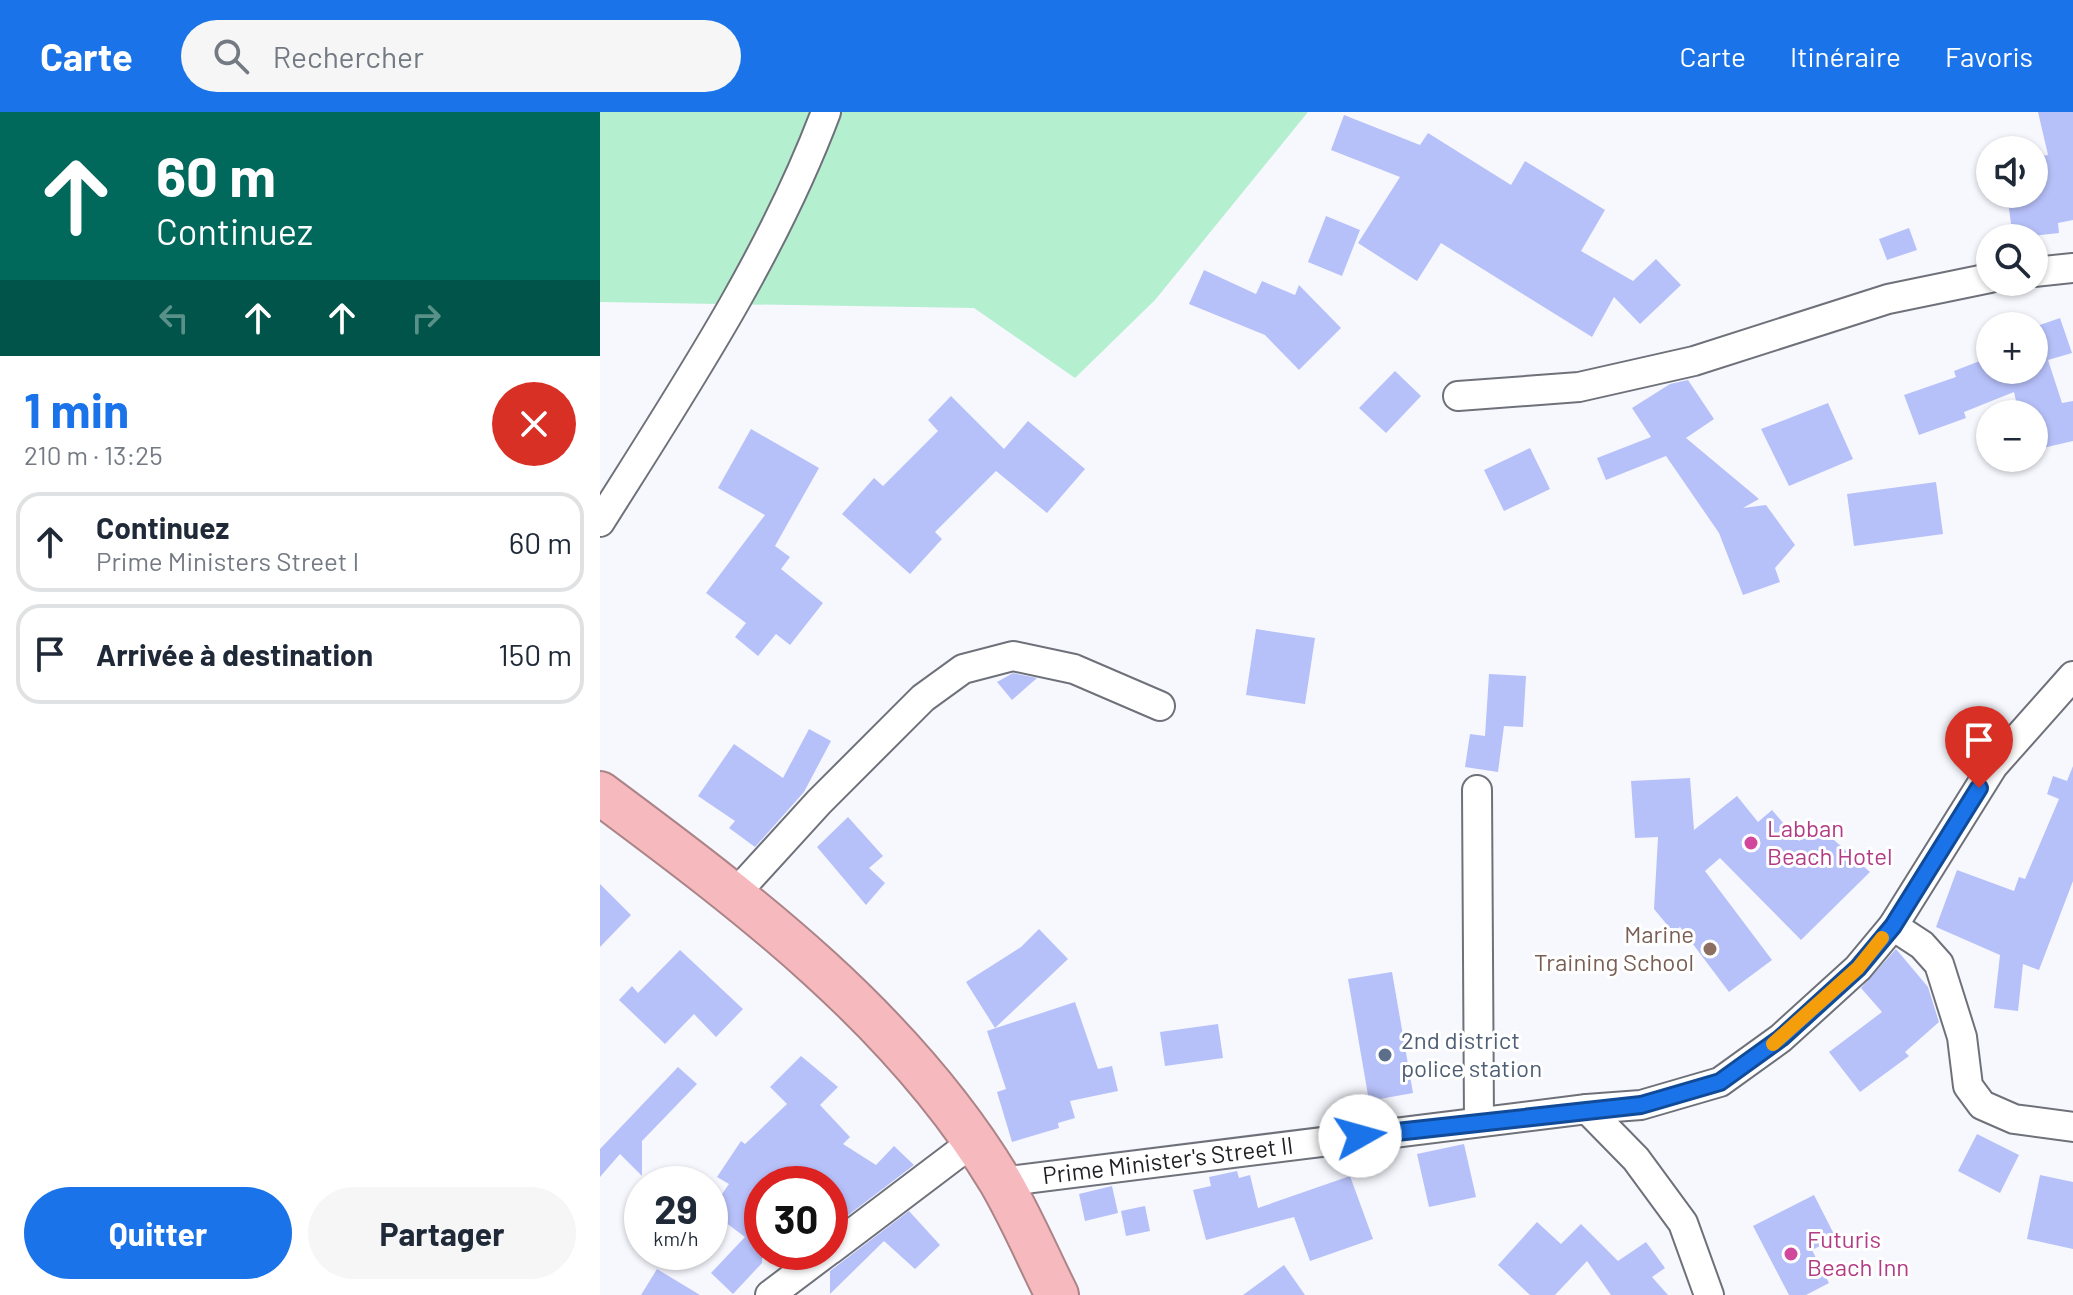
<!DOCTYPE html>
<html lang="fr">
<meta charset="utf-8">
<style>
:root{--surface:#fff;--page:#f6f6f7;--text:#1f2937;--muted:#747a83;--line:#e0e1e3;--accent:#1a73e8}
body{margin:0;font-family:Barlow,sans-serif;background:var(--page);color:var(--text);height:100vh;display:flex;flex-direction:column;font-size:30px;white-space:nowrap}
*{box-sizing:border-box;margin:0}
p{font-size:26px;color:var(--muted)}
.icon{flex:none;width:44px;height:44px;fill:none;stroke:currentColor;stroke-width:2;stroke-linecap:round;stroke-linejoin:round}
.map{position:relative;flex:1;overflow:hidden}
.details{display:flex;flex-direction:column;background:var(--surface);width:600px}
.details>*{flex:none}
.guide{background:#00695c;color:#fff;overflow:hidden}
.controls{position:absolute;left:1376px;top:24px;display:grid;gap:16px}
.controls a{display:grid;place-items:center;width:72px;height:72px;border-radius:50%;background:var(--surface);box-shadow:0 2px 6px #0004;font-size:40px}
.speed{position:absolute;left:24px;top:1054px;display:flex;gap:16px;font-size:40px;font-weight:700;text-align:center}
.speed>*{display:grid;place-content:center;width:104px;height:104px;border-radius:50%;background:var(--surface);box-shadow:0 2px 6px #0004;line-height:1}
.speed small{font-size:20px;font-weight:400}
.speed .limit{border:12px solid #d22;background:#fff;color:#111}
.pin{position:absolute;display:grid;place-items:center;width:68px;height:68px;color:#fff;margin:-82px -34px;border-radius:50% 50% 50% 0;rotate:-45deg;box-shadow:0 0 8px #0007}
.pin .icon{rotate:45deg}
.me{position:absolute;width:88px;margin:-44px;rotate:83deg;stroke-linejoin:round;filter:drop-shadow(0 0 6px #0008)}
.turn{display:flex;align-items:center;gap:28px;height:168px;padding:0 24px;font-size:36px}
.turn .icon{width:104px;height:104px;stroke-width:2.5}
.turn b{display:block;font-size:56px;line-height:68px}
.lanes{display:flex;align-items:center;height:76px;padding:0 24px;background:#0003;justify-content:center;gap:40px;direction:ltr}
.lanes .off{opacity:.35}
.round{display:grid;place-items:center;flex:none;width:84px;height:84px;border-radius:42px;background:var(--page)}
.headline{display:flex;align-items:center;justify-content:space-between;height:136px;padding:0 24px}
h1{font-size:48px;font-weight:700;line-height:60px;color:var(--accent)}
.action{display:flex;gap:16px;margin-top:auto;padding:16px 24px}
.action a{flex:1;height:92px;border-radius:48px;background:var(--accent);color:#fff;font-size:32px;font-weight:700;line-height:92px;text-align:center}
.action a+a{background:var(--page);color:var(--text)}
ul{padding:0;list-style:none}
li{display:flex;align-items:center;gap:24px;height:100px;margin:0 16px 12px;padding:0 8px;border:4px solid var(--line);border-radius:24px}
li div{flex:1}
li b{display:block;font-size:30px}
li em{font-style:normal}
header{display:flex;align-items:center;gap:48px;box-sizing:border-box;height:112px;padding:0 40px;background:var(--accent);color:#fff}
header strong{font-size:38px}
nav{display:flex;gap:44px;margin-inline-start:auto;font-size:28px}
.search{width:560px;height:72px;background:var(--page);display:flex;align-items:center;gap:20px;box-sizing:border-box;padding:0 28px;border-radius:44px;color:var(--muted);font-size:30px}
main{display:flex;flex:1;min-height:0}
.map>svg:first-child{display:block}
</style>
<header>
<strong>Carte</strong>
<div class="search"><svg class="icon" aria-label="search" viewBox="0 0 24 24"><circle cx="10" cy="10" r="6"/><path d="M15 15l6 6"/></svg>Rechercher</div>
<nav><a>Carte</a><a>Itinéraire</a><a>Favoris</a></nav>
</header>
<main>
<section class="details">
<div class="guide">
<div class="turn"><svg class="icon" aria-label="ahead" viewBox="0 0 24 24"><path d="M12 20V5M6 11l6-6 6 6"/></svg><div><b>60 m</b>Continuez</div></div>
<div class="lanes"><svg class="icon off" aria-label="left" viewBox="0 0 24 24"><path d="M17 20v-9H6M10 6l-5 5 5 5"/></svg><svg class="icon" aria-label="ahead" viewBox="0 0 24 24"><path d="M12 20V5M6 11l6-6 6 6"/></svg><svg class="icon" aria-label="ahead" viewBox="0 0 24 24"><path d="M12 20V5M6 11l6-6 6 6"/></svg><svg class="icon off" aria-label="right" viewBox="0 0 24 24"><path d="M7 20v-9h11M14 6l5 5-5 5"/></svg></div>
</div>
<div class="headline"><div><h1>1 min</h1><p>210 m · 13:25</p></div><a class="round" style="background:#d93025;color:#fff"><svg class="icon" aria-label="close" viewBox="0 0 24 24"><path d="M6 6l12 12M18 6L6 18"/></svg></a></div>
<ul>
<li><svg class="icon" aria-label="ahead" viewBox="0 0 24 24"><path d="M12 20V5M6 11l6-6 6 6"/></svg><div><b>Continuez</b><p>Prime Ministers Street I</p></div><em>60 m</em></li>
<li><svg class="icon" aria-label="arrive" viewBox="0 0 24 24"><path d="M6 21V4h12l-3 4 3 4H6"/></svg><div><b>Arrivée à destination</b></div><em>150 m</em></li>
</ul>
<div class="action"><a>Quitter</a><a>Partager</a></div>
</section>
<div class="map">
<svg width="1473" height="1183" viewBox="0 0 1473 1183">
<rect width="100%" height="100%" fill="#f7f8fe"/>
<!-- green -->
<path fill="#b4efd0" d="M0,0H708L555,188L475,266L374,196L0,190Z"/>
<!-- building -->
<g fill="#b7c1f9">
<path d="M1438,0H1473V108L1458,111L1459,121L1413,126L1407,82H1434V45L1448,43Z"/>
<path d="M744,3L820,33L828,21L911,73L925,49L1005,98L981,139L1033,169L1056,147L1081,173L1040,212L1014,185L992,225L841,131L817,169L758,131L800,65L731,38Z"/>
<path d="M726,104L760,118L742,164L708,150Z"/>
<path d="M1309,116L1317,138L1287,148L1279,127Z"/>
<path d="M604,158L656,182L662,169L695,183L699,173L741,216L699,258L665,223L589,192Z"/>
<path d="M1460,206L1472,241L1448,248L1462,291L1473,289V329L1434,338V302H1419L1414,280L1364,300L1366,306L1319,323L1304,283L1356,265L1354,259L1390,245V258H1434V215Z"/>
<path d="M795,259L821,284L786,321L759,296Z"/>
<path d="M1088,268L1114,307L1086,326L1159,387L1143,396L1166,393L1195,433L1175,456L1180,470L1143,483L1119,421L1066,344L1006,368L997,346L1051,325L1032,296L1070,272Z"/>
<path d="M351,284L404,337L428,309L485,357L447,401L396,359L335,420L342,427L310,462L242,402L274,366L283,374L338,319L328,308Z"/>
<path d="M1228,291L1253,347L1189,374L1161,317Z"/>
<path d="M151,317L219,356L175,434L190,445L181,457L223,491L190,533L176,522L158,544L135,525L146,511L106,481L165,403L118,376Z"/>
<path d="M930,336L950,377L904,399L884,358Z"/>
<path d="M1336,370L1343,422L1254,434L1247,382Z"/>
<path d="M656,517L715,526L705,592L646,583Z"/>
<path d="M413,561L437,566L412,588L397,570Z"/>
<path d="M889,562L926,564L923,615L904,614L898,660L865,655L870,622L885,624Z"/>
<path d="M209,617L231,629L204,680L155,735L129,716L135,709L98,684L134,632L183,666Z"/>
<path d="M1473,654V769L1439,858L1423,852L1418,899L1394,896L1400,843L1336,815L1357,758L1414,779L1419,765L1425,767L1459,687L1447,682L1453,664L1467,669Z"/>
<path d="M1090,666L1094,718L1137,684L1158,710L1172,698L1199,729L1216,712L1270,760L1201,828L1120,746L1105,759L1172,848L1129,880L1080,815L1073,820L1054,797L1058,725L1035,726L1031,669Z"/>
<path d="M248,705L283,744L269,756L285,771L266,793L217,735Z"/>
<path d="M0,772L31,803L0,835Z"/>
<path d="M439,817L468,847L395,916L366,870L421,835Z"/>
<path d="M1296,837L1328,875L1339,910L1305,940L1309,944L1260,980L1229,940L1282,900L1261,876Z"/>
<path d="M80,838L143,897L116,925L94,902L65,932L19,888L32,874L38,881Z"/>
<path d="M792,860L813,981L769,989L748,867Z"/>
<path d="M475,890L498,957L512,954L518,979L470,989L475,1006L458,1011L459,1016L412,1030L397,980L406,977L387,919Z"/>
<path d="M618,912L623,946L565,954L560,920Z"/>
<path d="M201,944L238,975L220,993L250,1025L243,1032L276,1053L294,1034L314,1053L230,1117V1072H162V1151L133,1182L111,1161L145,1125L110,1099L129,1072L117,1065L141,1029L145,1032L187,992L170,975Z"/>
<path d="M78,955L97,972L42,1029V1064L20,1042L0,1065V1037Z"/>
<path d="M1377,1022L1419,1043L1400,1081L1358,1059Z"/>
<path d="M864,1032L876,1085L829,1095L817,1042Z"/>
<path d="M637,1059L639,1066L650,1063L658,1096L750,1064L773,1127L710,1149L694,1105L606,1128L593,1078L611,1074L609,1065Z"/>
<path d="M1440,1063L1473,1070V1137L1427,1127Z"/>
<path d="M512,1074L518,1101L485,1109L479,1082Z"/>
<path d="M1214,1083L1236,1126L1212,1138L1229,1171L1206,1183H1189L1153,1114Z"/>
<path d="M545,1094L550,1119L526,1124L521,1099Z"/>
<path d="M309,1099L340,1133L315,1157L284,1129L230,1182V1159Z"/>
<path d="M937,1110L961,1132L981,1112L1018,1149L1046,1130L1065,1156L1052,1165L1068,1183H1011L987,1149L955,1183H930L898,1153Z"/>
<path d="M684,1153L705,1183H643Z"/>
<path d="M57,1157L100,1183H41Z"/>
</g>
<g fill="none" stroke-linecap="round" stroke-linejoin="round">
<!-- minor casing -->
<g stroke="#6f717a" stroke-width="32">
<g id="minor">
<path d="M1434,160L1473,156"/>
<path d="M858,284L979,275L1094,249L1288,187L1390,166"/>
<path d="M0,410C83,278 171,146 226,0"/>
<path d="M877,678L879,1009"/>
<path d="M135,782L219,690L323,586L363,557L413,544L474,557L560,594"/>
<path d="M1293,814L1322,833L1339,852L1362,925L1368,974L1382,993L1414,1007L1473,1015"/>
<path d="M987,997L1041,993L1120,970L1181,926L1258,856L1293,814L1393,654L1473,564"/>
<path d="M401,1070L987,997L1036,1047L1083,1111L1109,1183"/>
<path d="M230,1138L374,1029"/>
<path d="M170,1183L227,1140"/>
</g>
</g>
<!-- highway casing -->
<g stroke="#ab8488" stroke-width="46">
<path id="highway" d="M0,681C148,791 303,908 400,1069C421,1105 438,1145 457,1183"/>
</g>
<!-- minor -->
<use href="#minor" stroke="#fff" stroke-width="28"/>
<!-- highway -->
<use href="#highway" stroke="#f6b9bd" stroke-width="42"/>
</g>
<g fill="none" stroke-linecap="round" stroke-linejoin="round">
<!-- route casing -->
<g stroke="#114b97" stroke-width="20">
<path id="route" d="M760,1024L1041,993L1120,970L1181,926L1258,856L1293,814L1379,676"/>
</g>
<!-- route -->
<use href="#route" stroke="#1a73e8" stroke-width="14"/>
<!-- slow -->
<path stroke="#f59e0b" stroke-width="14" d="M1173,932L1258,856L1282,826"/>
</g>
<!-- markers -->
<g fill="#d1479c" stroke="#fff" stroke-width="3">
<circle cx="1151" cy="731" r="8"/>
<circle cx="1191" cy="1142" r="8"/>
</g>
<circle fill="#8d6e63" stroke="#fff" stroke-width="3" cx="1110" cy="837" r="8"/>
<circle fill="#5c6f8a" stroke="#fff" stroke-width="3" cx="785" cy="943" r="8"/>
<g text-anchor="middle" stroke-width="6" stroke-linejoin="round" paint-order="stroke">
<!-- hotel labels -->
<g font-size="24" fill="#b23c85" stroke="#fff" text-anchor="start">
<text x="1167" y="725">Labban<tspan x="1167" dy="28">Beach Hotel</tspan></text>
<text x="1207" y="1136">Futuris<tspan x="1207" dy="28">Beach Inn</tspan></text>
</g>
<!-- education labels -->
<g font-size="24" fill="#785e54" stroke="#fff" text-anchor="end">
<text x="1094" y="831">Marine<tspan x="1094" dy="28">Training School</tspan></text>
</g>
<!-- service labels -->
<g font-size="24" fill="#4e5e75" stroke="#fff" text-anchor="start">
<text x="801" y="937">2nd district<tspan x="801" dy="28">police station</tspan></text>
</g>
<!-- street labels -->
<g font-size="24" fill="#212125" stroke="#fff">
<text transform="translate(568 1049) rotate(-7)" y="8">Prime Minister's Street II</text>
</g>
</g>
</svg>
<div class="controls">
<a><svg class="icon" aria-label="sound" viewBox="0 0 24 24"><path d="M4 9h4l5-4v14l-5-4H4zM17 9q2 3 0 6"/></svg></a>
<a><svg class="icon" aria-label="search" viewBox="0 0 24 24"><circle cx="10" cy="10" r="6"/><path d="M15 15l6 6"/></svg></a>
<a>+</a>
<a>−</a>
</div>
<div class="speed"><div>29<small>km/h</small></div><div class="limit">30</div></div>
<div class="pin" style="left:1379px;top:676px;background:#d93025"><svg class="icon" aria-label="arrive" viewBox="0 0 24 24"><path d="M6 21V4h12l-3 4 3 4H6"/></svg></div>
<svg class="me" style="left:760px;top:1024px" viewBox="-20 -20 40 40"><circle r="19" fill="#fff"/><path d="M0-13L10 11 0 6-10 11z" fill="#1a73e8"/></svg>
</div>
</main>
